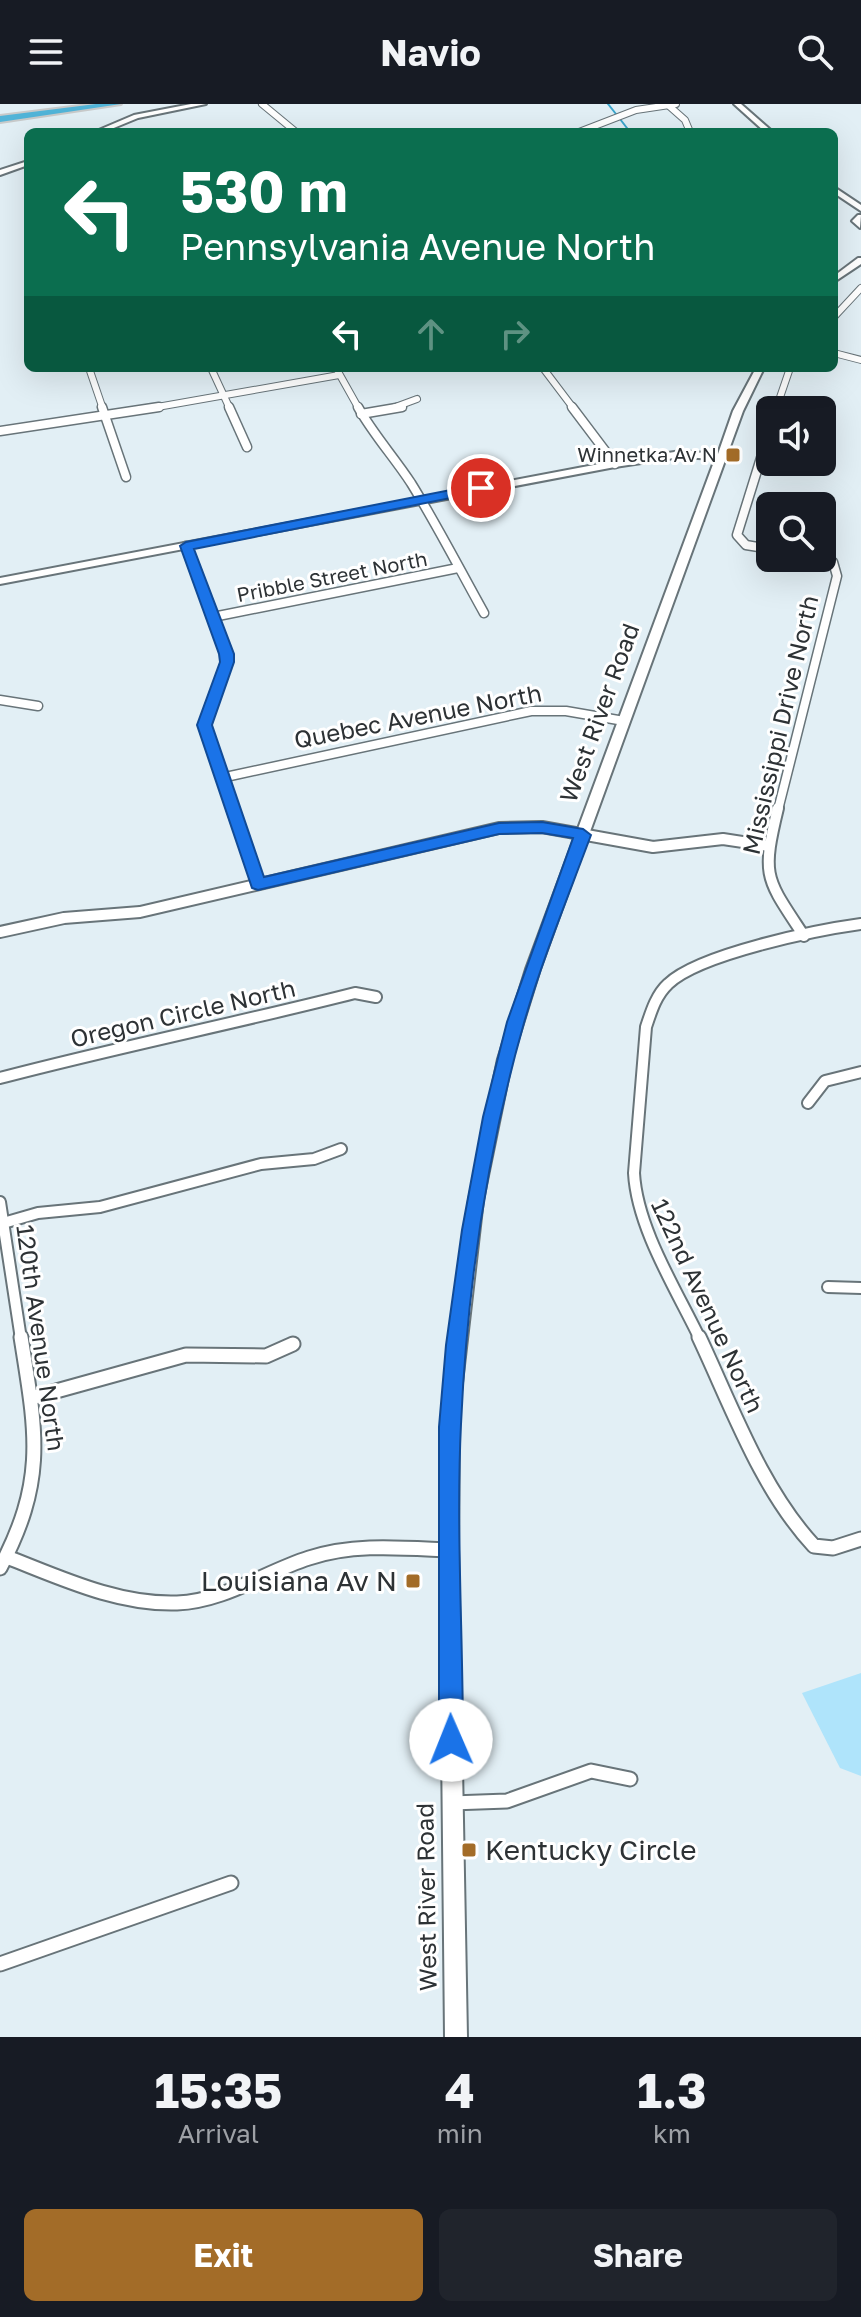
<!DOCTYPE html>
<style>
:root{--surface:#171b24;--page:#20242c;--text:#f1f3f6;--muted:#9ea1a6;--accent:#a36c28}
body{margin:0;font-family:"Golos Text",sans-serif;background:var(--page);color:var(--text);height:100vh;display:flex;flex-direction:column;font-size:30px;white-space:nowrap}
*{box-sizing:border-box;margin:0}
p{font-size:26px;color:var(--muted)}
.icon{flex:none;width:44px;height:44px;fill:none;stroke:currentColor;stroke-width:2;stroke-linecap:round;stroke-linejoin:round}
.map{position:relative;height:1933px;overflow:hidden}
.sheet{display:flex;flex-direction:column;background:var(--surface);flex:1}
.sheet>*{flex:none}
.top-card{position:absolute;left:24px;top:24px;width:814px;height:244px;border-radius:12px;box-shadow:0 8px 32px #0002;background:#0b6e4f;color:#fff;overflow:hidden}
.controls{position:absolute;left:756px;top:292px;display:grid;gap:16px}
.controls a{display:grid;place-items:center;width:80px;height:80px;border-radius:12px;background:var(--surface);box-shadow:0 8px 32px #0002;font-size:40px}
.pin{position:absolute;display:grid;place-items:center;width:68px;height:68px;color:#fff;margin:-34px;border:4px solid #fff;border-radius:50%;box-shadow:0 2px 8px #0007}
.me{position:absolute;width:88px;margin:-44px;rotate:359deg;stroke-linejoin:round;filter:drop-shadow(0 0 6px #0008)}
.turn{display:flex;align-items:center;gap:28px;height:168px;padding:0 24px;font-size:36px}
.turn .icon{width:104px;height:104px;stroke-width:2.5}
.turn b{display:block;font-size:56px;line-height:68px}
.lanes{display:flex;align-items:center;height:76px;padding:0 24px;background:#0003;justify-content:center;gap:40px;direction:ltr}
.lanes .off{opacity:.35}
.eta{display:flex;justify-content:space-evenly;align-items:center;height:136px;text-align:center}
.eta b{font-size:48px;font-weight:700;line-height:56px}
.cta{display:flex;gap:16px;margin-top:auto;padding:16px 24px}
.cta a{flex:1;height:92px;border-radius:12px;background:var(--accent);color:#fff;font-size:32px;font-weight:700;line-height:92px;text-align:center}
.cta a+a{background:var(--page);color:var(--text)}
header{display:flex;justify-content:space-between;align-items:center;height:104px;padding:0 24px;background:var(--surface);font-size:36px;font-weight:700}
.map>svg:first-child{display:block}
</style>
<header><svg class="icon" aria-label="menu" viewBox="0 0 24 24"><path d="M4 6h16M4 12h16M4 18h16"/></svg>Navio<svg class="icon" aria-label="search" viewBox="0 0 24 24"><circle cx="10" cy="10" r="6"/><path d="M15 15l6 6"/></svg></header>
<div class="map">
<svg width="861" height="1933" viewBox="0 0 861 1933">
<rect width="100%" height="100%" fill="#e2eff5"/>
<!-- green -->
<path fill="#afe4fb" d="M861,1569V1672L840,1664L802,1589Z"/>
<g fill="none" stroke-linecap="round" stroke-linejoin="round">
<!-- stream -->
<g stroke="#3ba6cc" stroke-width="2">
<path d="M608,0L616,10"/>
<path d="M620,15L630,28"/>
</g>
<!-- street-far3 casing -->
<g stroke="#687479" stroke-width="8">
<g id="street-far3">
<path d="M262,0L296,28"/>
<path d="M668,1L685,16L690,28"/>
<path d="M579,28L636,6L676,0"/>
<path d="M834,213L861,184"/>
<path d="M834,249L861,256"/>
<path d="M89,264L103,305"/>
<path d="M211,264L230,305"/>
<path d="M336,264L359,305"/>
<path d="M543,264L574,305"/>
<path d="M146,305L339,271"/>
<path d="M390,305L417,295"/>
<path d="M776,305L790,264"/>
</g>
</g>
<!-- street-far2 casing -->
<g stroke="#687479" stroke-width="11">
<g id="street-far2">
<path d="M102,303L126,373"/>
<path d="M229,303L247,343"/>
<path d="M358,303C373,330 394,353 411,379C437,421 460,466 484,509"/>
<path d="M572,303L615,360"/>
<path d="M776,306L777,303"/>
<path d="M361,310L402,303"/>
<path d="M770,325L737,431L746,441L770,445"/>
<path d="M0,327L159,303"/>
<path d="M186,442L226,550L227,558L204,621L233,706"/>
<path d="M213,513L458,464"/>
<path d="M0,596L38,602"/>
<path d="M221,674L531,607H566L624,617"/>
<path d="M778,706L837,472L833,458L822,454"/>
</g>
</g>
<!-- street-far1 casing -->
<g stroke="#687479" stroke-width="14">
<g id="street-far1">
<path d="M232,704L258,780"/>
<path d="M778,704C761,774 766,774 804,832"/>
<path d="M0,828L64,814L140,808L499,724L542,723L653,743L723,735L769,742"/>
<path d="M0,974C118,943 237,919 355,889L376,893"/>
<path d="M808,999L825,977L861,968"/>
<path d="M0,1098L21,1235"/>
<path d="M0,1120L38,1109L100,1103L261,1060L314,1055L341,1045"/>
<path d="M828,1183L861,1184"/>
<path d="M700,1235C676,1185 637,1124 634,1069L646,923C651,908 656,891 668,880C699,850 817,826 861,820"/>
</g>
</g>
<!-- street casing -->
<g stroke="#687479" stroke-width="17">
<g id="street">
<path d="M699,1233C732,1303 761,1385 814,1442L833,1444L861,1435"/>
<path d="M31,1294L186,1251L266,1252L293,1240"/>
<path d="M7,1453C61,1474 118,1501 177,1499C225,1497 265,1468 309,1454C354,1439 403,1444 449,1446"/>
<path d="M0,1464C47,1375 36,1328 21,1233"/>
<path d="M452,1699L507,1697L591,1667L630,1675"/>
<path d="M0,1860L231,1779"/>
</g>
</g>
<!-- secondary casing -->
<g stroke="#687479" stroke-width="4">
<g id="secondary">
<path d="M191,0H206L138,14L104,28H94L134,11Z"/>
<path d="M734,0H741L773,28H765Z"/>
<path d="M28,57V61L0,71V66Z"/>
<path d="M834,83L861,101V107L834,89Z"/>
<path d="M858,111H861L860,124L852,117Z"/>
<path d="M858,154H861V160L834,178V172Z"/>
<path d="M756,264H764L743,307L540,865L512,955L483,1096L459,1305L458,1446L467,1933H445L440,1446L443,1305L469,1096L498,955L526,865L715,355L681,353L615,363L0,480V474L615,357L681,347L718,350L733,307Z"/>
</g>
</g>
<!-- highway casing -->
<g stroke="#c8caca" stroke-width="4">
<path id="highway" d="M96,0H121L0,18V12Z"/>
</g>
<!-- street-far3 -->
<use href="#street-far3" stroke="#fff" stroke-width="6"/>
<!-- street-far2 -->
<use href="#street-far2" stroke="#fff" stroke-width="8"/>
<!-- street-far1 -->
<use href="#street-far1" stroke="#fff" stroke-width="10"/>
<!-- street -->
<use href="#street" stroke="#fff" stroke-width="13"/>
<!-- secondary -->
<use href="#secondary" fill="#fff" fill-rule="evenodd"/>
<!-- highway -->
<use href="#highway" fill="#51b4d8" fill-rule="evenodd"/>
</g>
<!-- route -->
<path fill="#1a73e8" stroke="#114b97" stroke-width="2" d="M481,380L486,382V387L194,445L234,550V558L212,621L264,773L499,719L542,718L583,725L591,731C568,793 542,856 524,919C487,1048 467,1187 461,1320C456,1423 463,1533 463,1636L460,1645L451,1648L443,1645L439,1636V1323L446,1241L462,1126L483,1013L507,918L573,734L542,729L499,730L258,786L252,784L197,621L220,558L219,550L180,442L186,438Z"/>
<!-- markers -->
<g fill="#a36c28" stroke="#fff" stroke-width="3">
<rect x="725" y="343" width="16" height="16" rx="4"/>
<rect x="405" y="1469" width="16" height="16" rx="4"/>
<rect x="461" y="1738" width="16" height="16" rx="4"/>
</g>
<g text-anchor="middle" stroke-width="6" stroke-linejoin="round" paint-order="stroke">
<!-- far-poi labels -->
<g font-size="20" fill="#2d3235" stroke="#fff" text-anchor="end">
<text x="717" y="358">Winnetka Av N</text>
</g>
<!-- far-street labels -->
<g font-size="20" fill="#2d3235" stroke="#fff">
<text transform="translate(332 473) rotate(-11)" y="7">Pribble Street North</text>
</g>
<!-- street labels -->
<g font-size="24" fill="#2d3235" stroke="#fff">
<text transform="translate(600 609) rotate(-70)" y="8">West River Road</text>
<text transform="translate(418 613) rotate(-11)" y="8">Quebec Avenue North</text>
<text transform="translate(781 621) rotate(-77)" y="8">Mississippi Drive North</text>
<text transform="translate(183 910) rotate(-13)" y="8">Oregon Circle North</text>
<text transform="translate(707 1202) rotate(65)" y="8">122nd Avenue North</text>
<text transform="translate(40 1234) rotate(82)" y="8">120th Avenue North</text>
<text transform="translate(427 1793) rotate(-91)" y="8">West River Road</text>
</g>
<!-- near-poi labels -->
<g font-size="28" fill="#2d3235" stroke="#fff" text-anchor="end">
<text x="397" y="1487">Louisiana Av N</text>
<text x="485" y="1756" text-anchor="start">Kentucky Circle</text>
</g>
</g>
</svg>
<div class="controls">
<a><svg class="icon" aria-label="sound" viewBox="0 0 24 24"><path d="M4 9h4l5-4v14l-5-4H4zM17 9q2 3 0 6"/></svg></a>
<a><svg class="icon" aria-label="search" viewBox="0 0 24 24"><circle cx="10" cy="10" r="6"/><path d="M15 15l6 6"/></svg></a>
</div>
<div class="pin" style="left:481px;top:384px;background:#d93025"><svg class="icon" aria-label="arrive" viewBox="0 0 24 24"><path d="M6 21V4h12l-3 4 3 4H6"/></svg></div>
<svg class="me" style="left:451px;top:1636px" viewBox="-20 -20 40 40"><circle r="19" fill="#fff"/><path d="M0-13L10 11 0 6-10 11z" fill="#1a73e8"/></svg>
<div class="top-card">
<div class="turn"><svg class="icon" aria-label="left" viewBox="0 0 24 24"><path d="M17 20v-9H6M10 6l-5 5 5 5"/></svg><div><b>530 m</b>Pennsylvania Avenue North</div></div>
<div class="lanes"><svg class="icon" aria-label="left" viewBox="0 0 24 24"><path d="M17 20v-9H6M10 6l-5 5 5 5"/></svg><svg class="icon off" aria-label="ahead" viewBox="0 0 24 24"><path d="M12 20V5M6 11l6-6 6 6"/></svg><svg class="icon off" aria-label="right" viewBox="0 0 24 24"><path d="M7 20v-9h11M14 6l5 5-5 5"/></svg></div>
</div>
</div>
<section class="sheet">
<div class="eta">
<div><b>15:35</b><p>Arrival</p></div>
<div><b>4</b><p>min</p></div>
<div><b>1.3</b><p>km</p></div>
</div>
<div class="cta"><a>Exit</a><a>Share</a></div>
</section>
